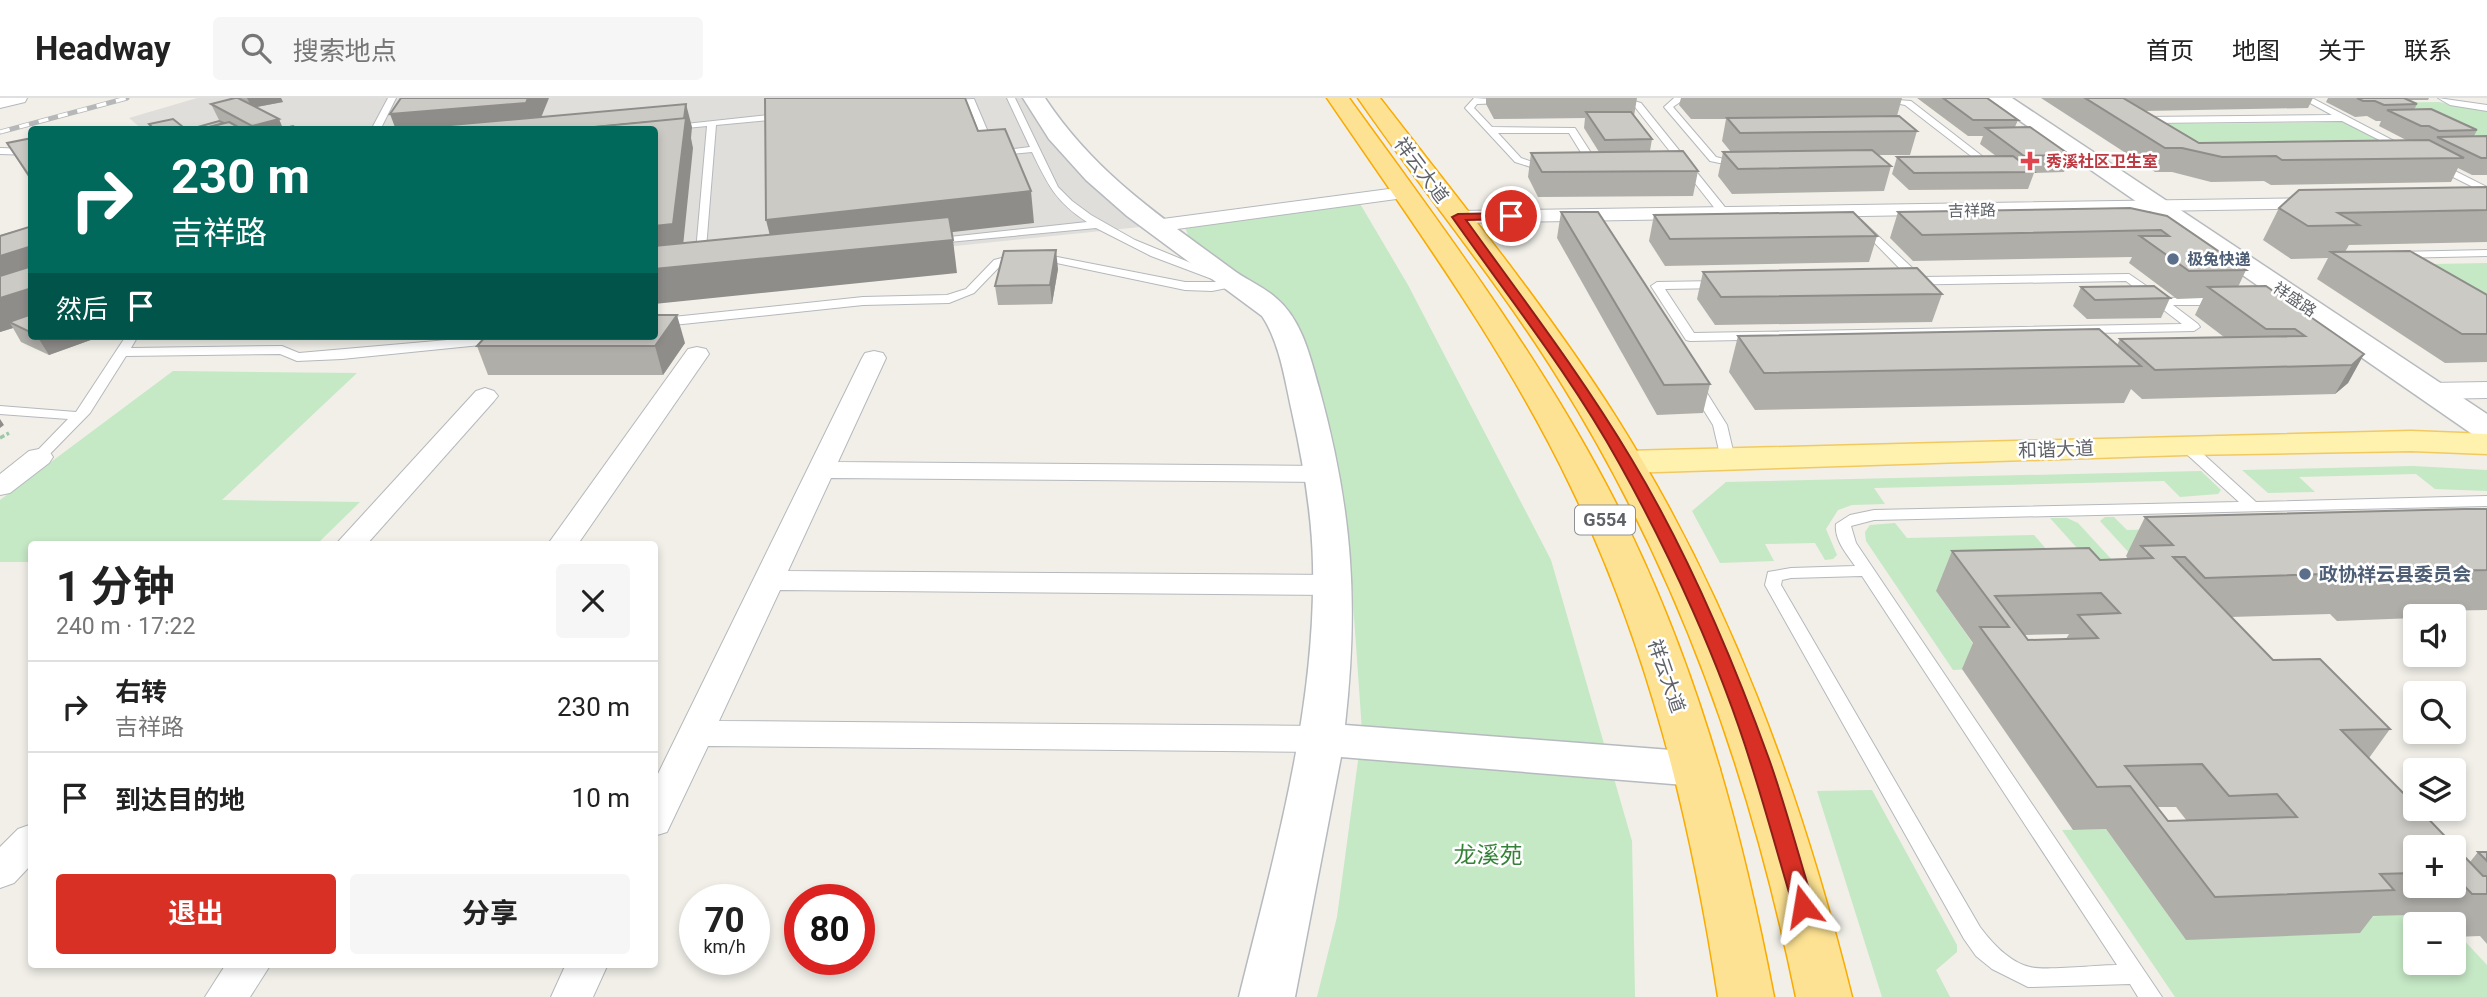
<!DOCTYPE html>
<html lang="zh">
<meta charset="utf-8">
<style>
:root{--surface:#fff;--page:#f6f6f6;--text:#222;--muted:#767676;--line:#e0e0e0;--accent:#d93025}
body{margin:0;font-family:Roboto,"Noto Sans SC",sans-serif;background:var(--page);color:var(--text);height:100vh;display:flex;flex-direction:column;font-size:26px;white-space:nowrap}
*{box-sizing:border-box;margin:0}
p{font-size:23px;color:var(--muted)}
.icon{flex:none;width:38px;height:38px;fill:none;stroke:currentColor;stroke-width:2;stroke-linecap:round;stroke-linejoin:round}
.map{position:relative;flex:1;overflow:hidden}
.drawer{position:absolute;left:28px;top:443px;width:630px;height:427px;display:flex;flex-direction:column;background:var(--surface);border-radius:7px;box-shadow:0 4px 10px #0003}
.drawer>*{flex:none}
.guide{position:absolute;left:28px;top:28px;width:630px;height:214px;border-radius:7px;box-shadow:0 4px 10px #0003;background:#00695c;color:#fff;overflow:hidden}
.buttons{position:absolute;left:2403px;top:506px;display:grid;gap:14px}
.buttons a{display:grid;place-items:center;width:63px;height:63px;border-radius:7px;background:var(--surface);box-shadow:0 4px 10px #0003;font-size:35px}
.speed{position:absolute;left:679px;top:786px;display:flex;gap:14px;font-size:35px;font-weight:700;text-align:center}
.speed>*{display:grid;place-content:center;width:91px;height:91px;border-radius:50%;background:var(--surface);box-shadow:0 4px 10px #0003;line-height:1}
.speed small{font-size:18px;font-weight:400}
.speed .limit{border:10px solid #d22;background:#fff;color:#111}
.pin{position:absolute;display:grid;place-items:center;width:60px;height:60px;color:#fff;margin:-30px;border:4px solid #fff;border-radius:50%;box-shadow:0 2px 7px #0007}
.me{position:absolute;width:77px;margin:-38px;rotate:346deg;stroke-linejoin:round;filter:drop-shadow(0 0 5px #0008)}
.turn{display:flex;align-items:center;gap:24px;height:147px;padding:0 28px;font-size:32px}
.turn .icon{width:91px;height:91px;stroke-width:2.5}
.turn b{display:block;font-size:49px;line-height:60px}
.then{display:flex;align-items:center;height:66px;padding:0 28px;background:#0003;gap:14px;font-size:26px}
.round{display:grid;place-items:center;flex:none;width:74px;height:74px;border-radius:7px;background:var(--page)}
.overview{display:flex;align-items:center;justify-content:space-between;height:119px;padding:0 28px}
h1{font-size:42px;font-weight:700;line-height:52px}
.cta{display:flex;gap:14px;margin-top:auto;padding:14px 28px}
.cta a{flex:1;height:80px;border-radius:7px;background:var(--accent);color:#fff;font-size:28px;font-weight:700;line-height:80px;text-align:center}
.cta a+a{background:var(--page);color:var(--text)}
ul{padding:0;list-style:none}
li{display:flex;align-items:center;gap:21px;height:91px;padding:0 28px;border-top:2px solid var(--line)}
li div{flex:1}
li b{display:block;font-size:26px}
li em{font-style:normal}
header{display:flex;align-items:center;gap:42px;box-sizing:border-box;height:98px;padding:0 35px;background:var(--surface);border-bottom:2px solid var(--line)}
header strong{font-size:33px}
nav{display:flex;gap:38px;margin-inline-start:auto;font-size:24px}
.search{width:490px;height:63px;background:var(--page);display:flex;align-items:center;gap:18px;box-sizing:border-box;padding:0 24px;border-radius:7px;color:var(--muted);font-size:26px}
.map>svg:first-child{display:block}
</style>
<header>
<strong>Headway</strong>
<div class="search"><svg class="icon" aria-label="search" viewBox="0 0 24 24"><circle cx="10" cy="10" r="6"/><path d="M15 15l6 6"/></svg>搜索地点</div>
<nav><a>首页</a><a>地图</a><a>关于</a><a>联系</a></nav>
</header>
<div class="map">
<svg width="2487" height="899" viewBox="0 0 2487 899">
<rect width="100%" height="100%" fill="#f1efe8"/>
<!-- industrial -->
<path fill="#e0deda" d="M197,0H1030L1150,128L655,179L654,32H143L129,20Z"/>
<!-- green -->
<g fill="#c5e8c5">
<path d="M2439,4L2487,13V57L2379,5Z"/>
<path d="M2346,24L2393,47L2206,50L2167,26Z"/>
<path d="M1359,104L1408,187L1551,462L1632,743L1635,899H1317L1337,819L1362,633L1351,475L1333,350L1287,210L1191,143L1185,130L1186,128Z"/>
<path d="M2487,165V210L2434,180V166Z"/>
<path d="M173,273L357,275L222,402L360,404L317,446H32L31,464H0V402Z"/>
<path d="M2413,368L2487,372V393L2435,391L2416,376L2299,379L2315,394L2268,395L2242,372Z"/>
<path d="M2201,373L2221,392L2218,396L2180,399L2164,383L1874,390L1885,406L1852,407L1838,412L1826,431L1837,457L1833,461L1825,462L1815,445L1765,446L1774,463L1720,465L1692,413L1726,384Z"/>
<path d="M2105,419H2114L2127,432L2210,430L2132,458L2100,423Z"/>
<path d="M2050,420H2067L2078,425L2136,488L2112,489Z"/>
<path d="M1895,425L1907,440L2034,437L2080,490L1936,493L1990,570L1953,572L1866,443L1865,434L1870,427Z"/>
<path d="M1872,692L1957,847V854L1936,872L1950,899H1882L1817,693Z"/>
<path d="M2106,731L2186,842L2347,819L2415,817L2423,826H2415V864H2454V839H2461L2487,867V899H2175L2062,732Z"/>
</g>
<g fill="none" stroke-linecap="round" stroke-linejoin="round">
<!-- lane casing -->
<g stroke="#b5b8bc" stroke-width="2">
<g id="lane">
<path d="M388,0H396L380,32H371Z"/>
<path d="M1007,0H1015L1058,89L1072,103L1091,117L1135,142L1225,179L1227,181L1224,184H1237V188L1212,193L1185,192L1047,163L1021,161L1002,166L974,195L949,205L863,207L654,229V221L863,199L947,197L966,191L994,162L1021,155L1047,157L1185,184H1220L1151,158L1096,130L927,146L925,144L931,141L1087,124C1056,104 1048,87 1032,54L989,58L968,6L945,8L941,5L945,2L974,1L996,53L1030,49Z"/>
<path d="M1474,0L1509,2L1505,5L1477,6L1474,10L1492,29L1575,30L1602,72L1593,74L1569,35H1498L1521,60L1555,72L1550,75L1515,64L1465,10Z"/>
<path d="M1611,0H1624L1641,5L1728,113V117H1720L1635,9Z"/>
<path d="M1674,0H1703L1699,4H1680L1673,9L1716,59L1744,66V70L1710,63L1664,9Z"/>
<path d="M1871,0L1911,3L1982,58L1969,69H1956V65L1964,64L1971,58L1905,7Z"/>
<path d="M2301,0H2312L2413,53L2405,55L2342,23L2153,25L2149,28L2140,22L2145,19L2332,17Z"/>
<path d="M2438,0L2487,7V13L2450,7Z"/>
<path d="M787,15L792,18L790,20L716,27L705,163L695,165L707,28L654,33L630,32Z"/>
<path d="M122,29L137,32H118Z"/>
<path d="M0,50L32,51V57L0,56Z"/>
<path d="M2435,66H2441L2487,89V96L2435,70Z"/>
<path d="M1861,122L1922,179L2129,176L2164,200L2222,199L2228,203L2222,207H2173L2198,226L2200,229L2194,233L1690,243L1686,242L1651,188L1657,184L1909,180L1857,127L1856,125ZM2126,183L2182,226L1694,235L1665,191Z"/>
<path d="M2487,152V158L2396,160L2390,157L2396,154Z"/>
<path d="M126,238H138L131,250L282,248L299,255L493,238H536L530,242L342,261L297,263L280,256L126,258L90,315L44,362H34L32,359L34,356L68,321L0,316V308L76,314Z"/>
<path d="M1695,283L1700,284L1727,327L1735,361L1733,364L1728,365L1721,361L1713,327L1688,287Z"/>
<path d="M2185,343L2190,344L2256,404L2487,398V408L1874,422L1851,428L1856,445L2162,899H2138L2130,886L2028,889L1992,871L1976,858L1964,841L1765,487L1768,474L1791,470L1855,468C1847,456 1834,442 1836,426L1850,417L1874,412L2239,404L2180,350L2178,347L2180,344ZM1862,478L2117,867C2098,867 2045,873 2030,869C2009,864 1992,845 1980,829L1781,487L1782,482L1791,480Z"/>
</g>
</g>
<!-- street casing -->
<g stroke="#b5b8bc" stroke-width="2">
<g id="street">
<path d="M0,0H27L25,4L0,10Z"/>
<path d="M1404,89L1411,91L1414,95L1411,99L1155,134L1148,132L1145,128L1148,124L1155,122Z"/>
<path d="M2322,100L2329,102L2332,106L2329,110L1458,125L1451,123L1448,119L1451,115L1458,113Z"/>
<path d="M697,249L706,251L709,256L578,446H548L688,251Z"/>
<path d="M874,253L883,255L886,260L838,364L1322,368L1332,370L1336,376L1332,382L1322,384L831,380L788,473L1333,477L1344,480L1348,487L1344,494L1333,497L780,492L719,623L1320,628L1332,632L1338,641L1332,650L1320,654L708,648L667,734L654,738V684L862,260L865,255Z"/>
<path d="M2487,284V300L2431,301L2422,298L2418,293L2422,288L2431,285Z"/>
<path d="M485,290L494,293L498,298L494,303L367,446H336L476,293Z"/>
<path d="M39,351L49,353L53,359L49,365L10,395L0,397V376L29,353Z"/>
<path d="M32,726V766L14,785L0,790V749L18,731Z"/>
<path d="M226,866H271L250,899H205Z"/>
<path d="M566,866H608L593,899H551Z"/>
</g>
</g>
<!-- secondary casing -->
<g stroke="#b6babf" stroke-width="3">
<g id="secondary">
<path d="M1023,0H1045C1096,77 1163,120 1236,174C1249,183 1264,189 1276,200C1302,222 1310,258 1319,290C1352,410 1359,503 1345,627L1697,654L1714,659L1720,671L1714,683L1697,688L1341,659L1295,899H1239C1274,757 1316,613 1313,466C1312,415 1303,364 1292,314C1285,283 1280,245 1262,218L1127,118L1086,82L1049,41Z"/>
<path d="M1987,0H2012L2487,316V341L2475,338Z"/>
</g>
</g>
<!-- primary casing -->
<g stroke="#f2c960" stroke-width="3">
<path id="primary" d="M2411,333L2487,336V356L2411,353L2185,357L1626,375L1614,371L1608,364L1614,357L1626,353Z"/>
</g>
<!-- highway casing -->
<g stroke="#f9ab00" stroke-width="3">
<g id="highway">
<path d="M1327,0H1349C1440,126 1534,250 1607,388C1692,548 1740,722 1774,899H1718C1691,723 1649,550 1571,389C1505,251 1413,126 1327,0Z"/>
<path d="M1358,0H1380C1461,105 1545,207 1616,319C1729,498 1801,694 1852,899H1796C1750,677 1679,473 1558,280C1497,182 1423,94 1358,0Z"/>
</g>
</g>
<!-- path -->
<path stroke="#9cc7a9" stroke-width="3.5" stroke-dasharray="5 2.5" stroke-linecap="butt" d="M0,340L9,335"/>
<!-- lane -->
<use href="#lane" fill="#fff" fill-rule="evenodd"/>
<!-- street -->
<use href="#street" fill="#fff" fill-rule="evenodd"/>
<!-- secondary -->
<use href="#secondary" fill="#fff" fill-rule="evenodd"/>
<!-- primary -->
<use href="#primary" fill="#fff2af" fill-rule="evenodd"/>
<!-- highway -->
<use href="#highway" fill="#fde293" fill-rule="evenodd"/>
<!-- rail casing -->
<g stroke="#b6b7b8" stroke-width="5">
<path id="rail" d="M0,34L127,0"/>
</g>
<!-- rail -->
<use href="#rail" stroke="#fff" stroke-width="3.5" stroke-dasharray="10" stroke-linecap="butt"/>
</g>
<!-- wall -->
<g fill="#afaea9" fill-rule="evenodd">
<path d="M239,0H281L283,4L256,9L279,21L283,30L298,32H187L225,25L219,22L211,6Z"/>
<path d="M1486,0H1637L1634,18L1652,41L1650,53L1698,73L1693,98L1538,99L1528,79L1531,55L1599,54L1584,30L1585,20L1494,21L1486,6Z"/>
<path d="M1681,0H1902L1897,18L1917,33L1910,57H1878L1891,68L1884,93L1732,96L1718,78L1723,54H1731L1722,43L1726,21H1691L1679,7Z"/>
<path d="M1917,0H1987L2018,22L2015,29L2070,57L2064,74L2034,75L2028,91L1909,92L1892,76L1897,59L1996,58L1980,46L1983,38H1968Z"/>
<path d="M2041,0H2313L2308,10L2144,13L2199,45L2408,43L2379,28L2381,23H2376L2367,18L2355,19L2326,4L2328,0H2429L2428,2H2408L2417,6L2414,12L2477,32L2474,38H2487V77H2472L2458,70L2451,84L2271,87L2264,83L2211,84L2172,74H2155Z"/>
<path d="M32,40V85L7,45Z"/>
<path d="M2487,89V144L2349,147L2345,154L2487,197V264L2445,265L2317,181L2328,160L2291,161L2263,142L2279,110Z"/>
<path d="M2130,110L2246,172L2238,189L2364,256L2348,285L2335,296L2142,301L2131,291L2124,305L1755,312L1729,274L1738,238L2117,247L2120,241L2224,239L2195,217L2203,200L2177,201L2129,165L2132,159L1913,163L1890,140L1898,114Z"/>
<path d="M1561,114L1710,286L1703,315L1657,317L1557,140Z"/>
<path d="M1654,117L1877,138L1869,164L1665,168L1649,143Z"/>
<path d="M32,128V238L99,239L49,257L21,244L13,230L0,234V137Z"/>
<path d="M1058,171L1052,206L998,207L995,188Z"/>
<path d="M1703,174L1942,196L1932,224L1715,227L1697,201Z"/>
<path d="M2081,189L2170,200L2161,220L2087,221L2073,208Z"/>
<path d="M685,245L663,277H488L477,248Z"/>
<path d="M2487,411V512L2433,513L2429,518H2415V520L2337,523L2330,516L2231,519L2273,562L2390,631L2369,660L2470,764L2478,754H2487V846L2480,838L2454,839V826H2423L2415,817L2373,818L2360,835L2186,842L2106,731L2073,732L1962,571L1973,545L1936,493L1952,453L2100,462L2128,461L2126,458L2145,419ZM2069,536L2066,541L2028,542L2025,537ZM2157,709H2176L2187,723H2168ZM2415,749H2454V788H2415Z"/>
</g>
<!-- shaded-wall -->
<g fill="#8f8d8a">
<path d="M247,0H281L283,4L252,10Z"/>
<path d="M528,0H549L536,32H396L390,16Z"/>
<path d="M686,6L692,29L691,40L693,50L682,158L654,161V128Z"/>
<path d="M279,21L283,32H254L252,28Z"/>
<path d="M1031,93L1034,125L774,154L766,122Z"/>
<path d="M953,142L957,175L654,206V171Z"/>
<path d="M32,148V179L0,190V158Z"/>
<path d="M1056,152L1058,171L1052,206L1050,187Z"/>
<path d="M32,190V223L9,224L13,230L0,234V200Z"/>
<path d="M677,217L685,245L663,277L655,248Z"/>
<path d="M37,238H98L99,239L49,257Z"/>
<path d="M2364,256L2348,285L2335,296L2352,267Z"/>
<path d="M0,321L4,327L0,330Z"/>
</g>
<!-- building -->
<g fill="#cccac5" stroke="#8f8d8a" stroke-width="2" fill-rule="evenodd">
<path d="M235,0H238L279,21L252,28L211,6Z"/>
<path d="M401,0H528L526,5L390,16Z"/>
<path d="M765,0H965L978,33L1005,31L1031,93L766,122Z"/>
<path d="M1943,0H1987L2018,22H1973Z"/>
<path d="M2085,0H2123L2199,45L2429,42L2464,60L2282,62L2276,58L2222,59L2182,50H2165Z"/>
<path d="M2357,0H2404L2417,6L2384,7L2375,3H2363Z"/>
<path d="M686,6L684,21L563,32H416L417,30Z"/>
<path d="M2431,11L2477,32L2439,33L2429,28H2421L2387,12Z"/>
<path d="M1586,14H1631L1652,41L1605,42Z"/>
<path d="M1899,18L1917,33L1740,35L1727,20Z"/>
<path d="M686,20L673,126L654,128V32H563Z"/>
<path d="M173,21L183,29L172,32H155L149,26Z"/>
<path d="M219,23L224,25L198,32H187Z"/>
<path d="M229,24L242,31L198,32Z"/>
<path d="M293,28L298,32H277Z"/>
<path d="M2030,29L2070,57L2024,58L1986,30Z"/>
<path d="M2487,38V60H2481L2437,39Z"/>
<path d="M32,40V82L7,45Z"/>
<path d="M1872,52L1891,68L1738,71L1723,54Z"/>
<path d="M1683,53L1698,73L1542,74L1531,55Z"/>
<path d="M2013,58L2034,74L1914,75L1897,59Z"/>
<path d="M2487,89V112L2338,115L2359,127L2308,128L2279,110L2299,92Z"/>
<path d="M2130,110L2167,118L2246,172L2189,173L2140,138H2169L2161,132L1922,137L1898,114Z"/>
<path d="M1561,114H1598L1710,286L1664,287Z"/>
<path d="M1853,114L1877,138L1670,141L1654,117Z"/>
<path d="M949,119L953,142L654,171V148Z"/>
<path d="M32,128V148L0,158V138Z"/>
<path d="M1056,152L1050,187L995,188L1004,153Z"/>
<path d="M2410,153L2487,197V236H2462L2331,154Z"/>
<path d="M32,168V190L0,200V178Z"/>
<path d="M1917,170L1942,196L1721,199L1703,174Z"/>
<path d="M2154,188L2170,200L2095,202L2081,189Z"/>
<path d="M2266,188L2364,256L2352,267L2155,272L2120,241L2305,238L2295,231H2266L2208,189Z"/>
<path d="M32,216V235L9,224Z"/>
<path d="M654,217H677L655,248H477L486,238H654Z"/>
<path d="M2099,231L2141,268L1764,275L1738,238Z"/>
<path d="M2464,411H2487V472L2448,473L2456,479L2363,482L2356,475L2205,480L2185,459H2173L2273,562L2320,561L2390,631L2341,632L2415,707V710H2418L2483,778H2487V796H2472L2454,777V749H2415V775L2380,776L2394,792L2215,799L2130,688L2097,689L1980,529H2009L1952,453L2089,450L2100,462L2153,460L2141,448L2173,447L2145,419ZM2101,495L2120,515L2078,517L2098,540L2028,542L1995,498ZM2202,666L2229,698L2277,696L2297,719L2168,723L2125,668Z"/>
<path d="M2478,754H2487V763Z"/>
</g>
<!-- route -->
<path fill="#d93025" stroke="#8d1f18" stroke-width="2" d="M1511,115L1516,118L1515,121L1466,122C1523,201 1582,278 1632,362C1688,455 1732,559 1769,661C1786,709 1799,759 1814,808L1811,814L1803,817L1796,814L1793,808C1779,761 1766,713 1751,666C1720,566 1670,456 1619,365C1571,278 1509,200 1452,119L1458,116Z"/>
<!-- markers -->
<path fill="#e0444e" stroke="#fff" stroke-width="2.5" d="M2026.5 52.5h7v7h7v7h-7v7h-7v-7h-7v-7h7z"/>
<g fill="#5c6f8a" stroke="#fff" stroke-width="2.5">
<circle cx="2173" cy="161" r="7"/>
<circle cx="2305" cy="476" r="7"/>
</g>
<g text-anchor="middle" stroke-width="5" stroke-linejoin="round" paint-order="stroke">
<!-- far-health labels -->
<g font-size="16" font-weight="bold" fill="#be3a42" stroke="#fff" text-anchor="start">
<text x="2046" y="69">秀溪社区卫生室</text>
</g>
<!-- far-street labels -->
<g font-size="16" fill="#5f6368" stroke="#fff">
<text transform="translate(1972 112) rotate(-1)" y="6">吉祥路</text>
<text transform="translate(2295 201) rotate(34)" y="6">祥盛路</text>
</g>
<!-- far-service labels -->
<g font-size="16" font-weight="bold" fill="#4e5e75" stroke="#fff" text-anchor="start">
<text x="2187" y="167">极兔快递</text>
</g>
<!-- shield labels -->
<rect fill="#fff" stroke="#8f9295" stroke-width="2" x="1575" y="407.5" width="60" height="29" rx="5"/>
<g font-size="18" font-weight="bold" fill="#5f6368">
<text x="1605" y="428">G554</text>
</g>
<!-- street labels -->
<g font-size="19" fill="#5f6368" stroke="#fff">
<text transform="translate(1422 72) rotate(53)" y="7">祥云大道</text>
<text transform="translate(2056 351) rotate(-2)" y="7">和谐大道</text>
<text transform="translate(1667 578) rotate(71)" y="7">祥云大道</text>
</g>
<!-- service labels -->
<g font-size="19" font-weight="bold" fill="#4e5e75" stroke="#fff" text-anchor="start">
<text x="2319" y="483">政协祥云县委员会</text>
</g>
<!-- near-park labels -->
<g font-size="23" fill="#348238" stroke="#fff">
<text x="1488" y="765">龙溪苑</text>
</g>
</g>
</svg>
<div class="buttons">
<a><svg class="icon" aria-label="sound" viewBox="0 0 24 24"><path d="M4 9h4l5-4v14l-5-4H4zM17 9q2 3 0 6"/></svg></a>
<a><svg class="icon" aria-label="search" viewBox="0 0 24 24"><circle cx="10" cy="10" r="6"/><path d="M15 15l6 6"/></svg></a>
<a><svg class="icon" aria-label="layers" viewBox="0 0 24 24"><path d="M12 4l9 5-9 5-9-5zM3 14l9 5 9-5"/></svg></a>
<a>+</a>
<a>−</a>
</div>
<div class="speed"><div>70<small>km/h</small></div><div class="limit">80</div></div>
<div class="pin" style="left:1511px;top:118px;background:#d93025"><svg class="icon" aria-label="arrive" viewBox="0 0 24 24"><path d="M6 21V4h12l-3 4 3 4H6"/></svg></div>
<svg class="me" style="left:1803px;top:808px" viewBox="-20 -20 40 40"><path d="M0-17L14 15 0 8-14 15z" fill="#d93025" stroke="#fff" stroke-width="4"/></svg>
<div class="guide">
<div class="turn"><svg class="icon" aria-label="right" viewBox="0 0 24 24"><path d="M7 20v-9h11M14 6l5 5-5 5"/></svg><div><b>230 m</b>吉祥路</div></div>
<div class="then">然后<svg class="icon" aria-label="arrive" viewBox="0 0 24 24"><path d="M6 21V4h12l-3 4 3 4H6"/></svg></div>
</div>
<section class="drawer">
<div class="overview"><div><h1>1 分钟</h1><p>240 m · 17:22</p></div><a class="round"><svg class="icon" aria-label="close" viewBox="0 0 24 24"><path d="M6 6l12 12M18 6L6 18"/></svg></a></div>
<ul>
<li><svg class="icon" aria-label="right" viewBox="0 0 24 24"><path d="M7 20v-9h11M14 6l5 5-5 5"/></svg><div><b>右转</b><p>吉祥路</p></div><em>230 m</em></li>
<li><svg class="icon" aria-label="arrive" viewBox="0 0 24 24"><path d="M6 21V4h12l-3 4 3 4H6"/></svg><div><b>到达目的地</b></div><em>10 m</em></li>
</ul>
<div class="cta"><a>退出</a><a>分享</a></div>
</section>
</div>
